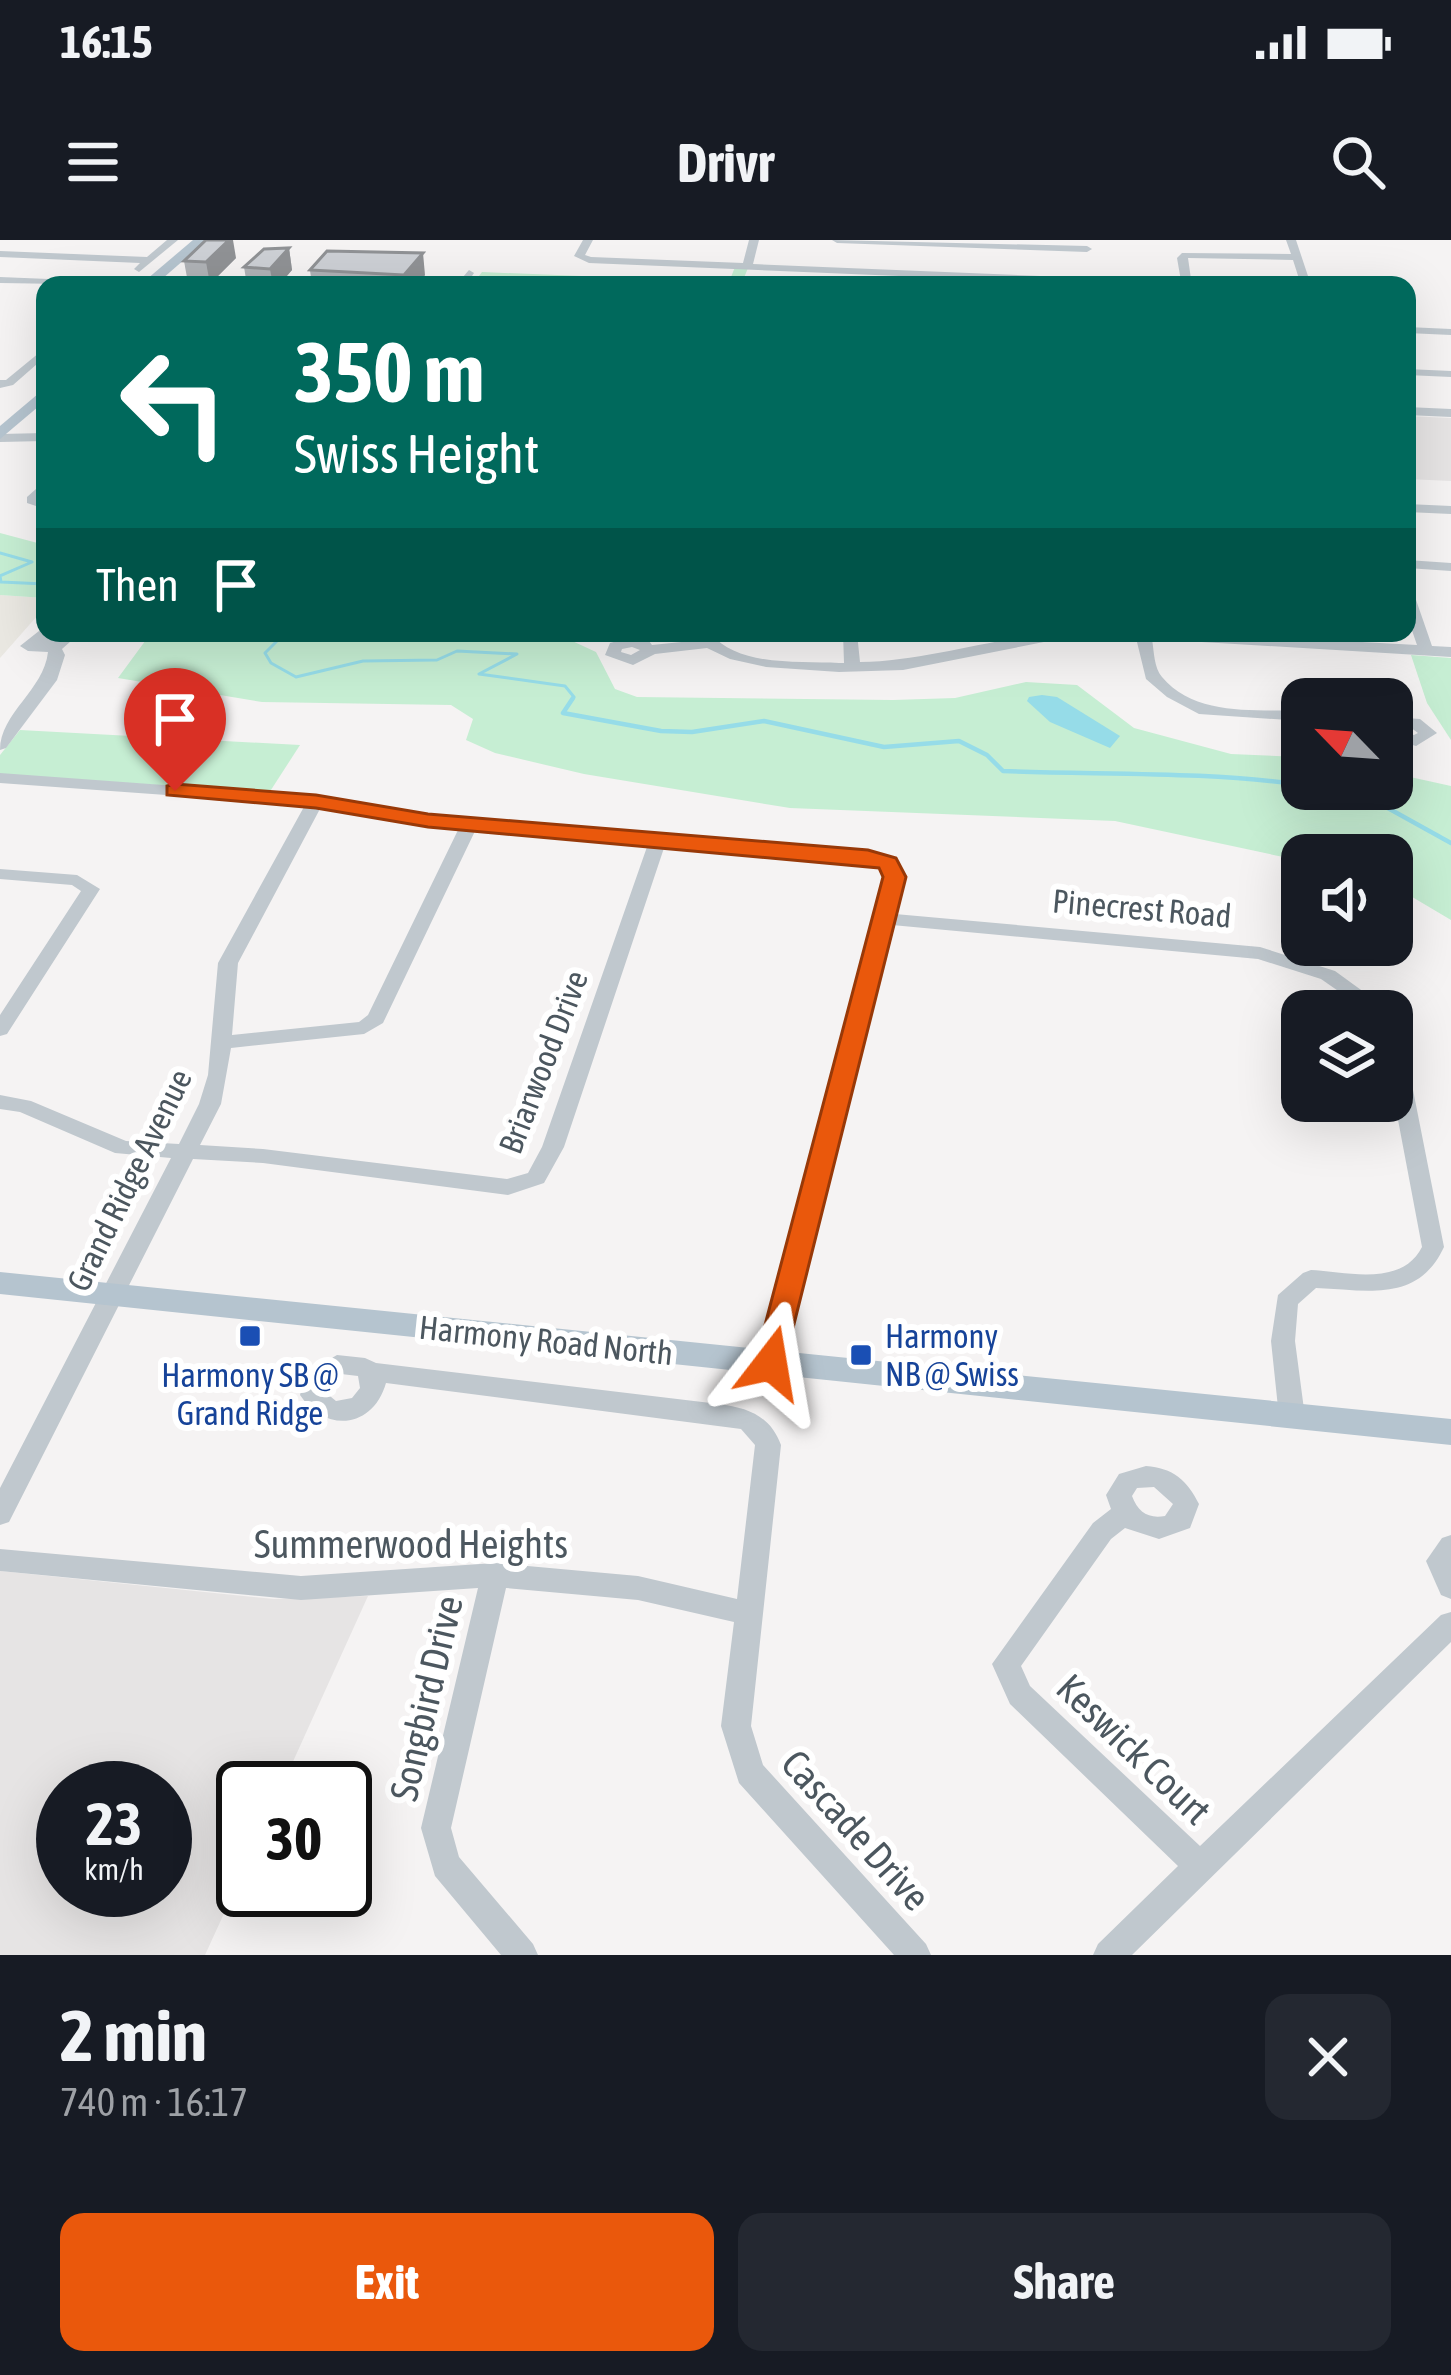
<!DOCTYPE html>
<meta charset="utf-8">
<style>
:root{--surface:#171b24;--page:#242831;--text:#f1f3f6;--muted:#9ea1a6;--accent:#ea580c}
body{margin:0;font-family:"Asap Condensed",sans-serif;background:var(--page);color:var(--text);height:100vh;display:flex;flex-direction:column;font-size:45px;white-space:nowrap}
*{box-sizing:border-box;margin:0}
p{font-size:39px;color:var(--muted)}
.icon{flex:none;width:66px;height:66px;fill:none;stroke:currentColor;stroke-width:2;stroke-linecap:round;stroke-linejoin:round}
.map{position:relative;height:1715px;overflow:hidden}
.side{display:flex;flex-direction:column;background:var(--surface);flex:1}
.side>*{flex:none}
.top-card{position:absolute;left:36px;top:36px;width:1380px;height:366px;border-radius:24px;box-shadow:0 12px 48px #0002;background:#00695c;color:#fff;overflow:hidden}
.needle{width:78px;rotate:295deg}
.buttons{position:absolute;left:1281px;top:438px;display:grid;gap:24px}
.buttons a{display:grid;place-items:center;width:132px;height:132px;border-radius:24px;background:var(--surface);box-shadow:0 12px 48px #0002;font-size:60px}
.speed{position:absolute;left:36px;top:1521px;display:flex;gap:24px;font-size:60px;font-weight:700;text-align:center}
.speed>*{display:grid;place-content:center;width:156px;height:156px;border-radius:50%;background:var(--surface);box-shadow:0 12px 48px #0002;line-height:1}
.speed small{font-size:30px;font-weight:400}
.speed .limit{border:6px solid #111;border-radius:18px;background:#fff;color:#111}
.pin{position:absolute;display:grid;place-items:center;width:102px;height:102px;color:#fff;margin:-123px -51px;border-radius:50% 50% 50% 0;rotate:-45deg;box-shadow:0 0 12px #0007}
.pin .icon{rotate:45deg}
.me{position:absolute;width:132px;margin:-66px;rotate:14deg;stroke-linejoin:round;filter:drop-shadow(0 0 9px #0008)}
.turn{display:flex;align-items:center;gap:42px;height:252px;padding:0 60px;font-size:54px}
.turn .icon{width:156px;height:156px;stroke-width:2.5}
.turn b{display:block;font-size:84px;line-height:102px}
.then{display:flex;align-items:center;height:114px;padding:0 60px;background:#0003;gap:24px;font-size:45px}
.round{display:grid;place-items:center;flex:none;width:126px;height:126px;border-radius:24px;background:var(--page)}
.summary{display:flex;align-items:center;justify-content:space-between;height:204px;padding:0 60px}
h1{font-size:72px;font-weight:700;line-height:90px}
.button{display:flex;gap:24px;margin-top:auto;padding:24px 60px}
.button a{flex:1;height:138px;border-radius:24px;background:var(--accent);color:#fff;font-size:48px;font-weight:700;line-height:138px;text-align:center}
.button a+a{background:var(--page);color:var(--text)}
.status{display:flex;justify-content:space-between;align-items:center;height:84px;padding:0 60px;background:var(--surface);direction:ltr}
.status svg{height:33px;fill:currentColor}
header{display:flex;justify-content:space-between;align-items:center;height:156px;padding:0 60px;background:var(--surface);font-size:54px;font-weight:700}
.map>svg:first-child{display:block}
</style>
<div class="status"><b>16:15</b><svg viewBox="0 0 49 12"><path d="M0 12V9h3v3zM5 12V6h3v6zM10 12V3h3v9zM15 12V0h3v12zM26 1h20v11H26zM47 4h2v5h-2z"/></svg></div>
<header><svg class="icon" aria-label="menu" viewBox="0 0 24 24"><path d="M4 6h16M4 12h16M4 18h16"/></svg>Drivr<svg class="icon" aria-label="search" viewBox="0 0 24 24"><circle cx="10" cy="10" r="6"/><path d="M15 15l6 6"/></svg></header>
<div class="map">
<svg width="1451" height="1715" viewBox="0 0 1451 1715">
<rect width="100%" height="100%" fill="#f5f3f3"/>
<!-- commercial -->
<path fill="#eae8e2" d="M0,355L45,358V367L0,418Z"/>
<!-- education -->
<g fill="#e6e4e4" fill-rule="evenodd">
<path d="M1407,176L1451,178V241L1407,239Z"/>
<path d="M0,1331L274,1359L368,1356L281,1548H243V1632L205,1715H0ZM63,1548H165V1650H63Z"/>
</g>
<!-- green -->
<g fill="#c6eed3">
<path d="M735,27L748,28L741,45H472L482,32L729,42Z"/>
<path d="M0,293L45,305V358L0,355Z"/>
<path d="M151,393H555L596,412L615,449L637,457L893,460L955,458L1026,442L1077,445L1134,488L1231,514L1302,517V549H1392V533L1451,546V680L1392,645V615H1302V621L1115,581L790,568L584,534L495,513L466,500L473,479L451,465L262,462L118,438Z"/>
<path d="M1411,415L1451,418V500L1427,463Z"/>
<path d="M20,490L300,505L269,553L0,534V515Z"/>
</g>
<!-- water -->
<path fill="#96dce8" d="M1042,455L1057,457L1120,496L1110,508L1050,482L1027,461L1029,457Z"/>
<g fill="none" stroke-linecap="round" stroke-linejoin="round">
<!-- stream-far1 -->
<g stroke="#96dce8" stroke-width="3">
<path d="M0,313L32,322L0,336L1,342L45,344"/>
<path d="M285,393L265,413L271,423L296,437L363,421L437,420L457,411L517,414L479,434L565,446L574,457L571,461"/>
</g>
<!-- stream -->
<g stroke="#96dce8" stroke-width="4.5">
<path d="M573,458L563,473L661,491L692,492L764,481L884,507L959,501L987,515L1003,531C1103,535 1203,531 1302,545"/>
<path d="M1326,549L1377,562L1451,603"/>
</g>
<!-- minor -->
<g fill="#c0c8ce" fill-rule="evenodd">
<path d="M167,0H178L139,32L134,29L140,23L0,17V11L147,17Z"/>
<path d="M583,0H593L585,15L591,17L743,23L749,0H759L753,24L1089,38L1094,41L1089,44L589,23L574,16Z"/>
<path d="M832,0L1087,6L1092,9L1087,12L837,3Z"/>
<path d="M1286,0H1296L1311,45H1301L1293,20L1188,18L1191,39L1199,45H1186L1181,41L1177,18L1182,13L1291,14Z"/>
<path d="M469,30L474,33L466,45H456Z"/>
<path d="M0,37L121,42L126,45L0,43Z"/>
<path d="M1407,87L1451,89V95L1407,93Z"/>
<path d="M45,108V117L13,145L0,148V140H6Z"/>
<path d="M1407,129L1451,131V137L1407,135Z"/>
<path d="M1407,167L1451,169V177L1407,175Z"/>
<path d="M45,193V201L0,202V194Z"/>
<path d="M45,241V253L40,259L45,260V269L27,263V257Z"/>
<path d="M1407,264L1451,266V274L1407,272Z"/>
<path d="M1407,320L1451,323V331L1407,328Z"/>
<path d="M1407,350L1414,354L1432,406L1451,407V417L1152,399C1154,411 1154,428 1162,437C1195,477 1256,469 1302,471V481L1199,474L1167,457L1146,439L1136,398L1119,397L1112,393H1198L1417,405L1407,376Z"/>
<path d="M39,391L63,393L71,401L62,409L65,415L57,440L6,508L0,510C0,473 44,450 48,412L28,411L20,406Z"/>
<path d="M696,393H711C736,427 801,421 839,423H844L843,393H857L860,422C933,421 1003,393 1076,393L1069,397L903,430L839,432L766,427L730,419L707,408L655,414L633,425L605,415L610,403C624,399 635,397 649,401L652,405L701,400ZM632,407L640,410L631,415L621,412L622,409Z"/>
<path d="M1392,477L1420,479L1437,493L1416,506L1392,499V489L1414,495L1418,493L1410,487H1392Z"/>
<path d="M0,533L316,556L428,575L868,612L894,619L904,637L895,674L1260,707L1335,731L1390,771H1367L1321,739L1258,719L892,685L783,1123L780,1130L771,1132L762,1130L759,1123L886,637L881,627L866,622L665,605L564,907L544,943L508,955L263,923L193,919L9,1282L0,1285V1248L171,918L115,913L20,872L0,869V855L31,861L126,901L179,904L199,864L208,835L218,723L305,565L0,543ZM321,567L459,588L368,775L359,782L232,795L238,723ZM476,589L648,604L542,907L528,933L507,939L263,909L200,905L221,864L231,808L364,794L383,783Z"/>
<path d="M0,629L77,635L100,649L7,794L0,796V775L81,651L72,645L0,639Z"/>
<path d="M1392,788L1402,794L1444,1007C1418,1063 1368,1050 1316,1048L1298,1064L1295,1101L1305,1177L1301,1184L1292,1187L1283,1184L1279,1177L1271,1101L1278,1055L1303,1033L1311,1030C1347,1032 1402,1047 1422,1007L1392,848Z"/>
<path d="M337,1115L365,1118L376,1123L719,1164C749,1168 770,1176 781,1205L751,1486L763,1525L926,1704L931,1715H894L739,1543L721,1486L734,1382L638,1360L506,1348L451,1588L459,1617L533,1704L538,1715H501L435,1636L421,1588L478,1348L301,1360L0,1331V1309L301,1336L495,1323L638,1336L737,1359L755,1205L741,1189L386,1143C373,1189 325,1193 300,1155L306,1133ZM341,1134L358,1136L360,1148L352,1158L336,1161L325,1152L326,1145Z"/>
<path d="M1146,1226C1173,1228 1187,1240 1199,1264L1190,1288L1159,1299L1125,1288L1111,1299L1021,1426L1030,1446L1200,1606L1441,1375L1451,1372V1402L1132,1715H1093L1098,1704L1178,1626L1010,1464L992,1424L1093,1283L1111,1269L1106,1255L1119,1234ZM1154,1247L1173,1264L1165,1276C1148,1279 1138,1272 1132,1256L1137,1248Z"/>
<path d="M1451,1295V1359L1441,1355L1426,1321L1442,1298Z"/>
</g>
<!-- major -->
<g fill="#b5c4cf" fill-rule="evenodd">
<path d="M193,0H207L155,45H140Z"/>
<path d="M45,148V161L0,199V186Z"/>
<path d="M0,1032L1451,1179V1205L0,1054Z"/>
</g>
</g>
<!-- wall -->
<g fill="#b0b3b7">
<path d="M289,8L292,30L279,45H247L244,27Z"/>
<path d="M236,18L210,44L188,43L184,21Z"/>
<path d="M310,30L425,35L417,45H312Z"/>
</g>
<!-- shaded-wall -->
<g fill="#909295">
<path d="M229,0H233L236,18L210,44L206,22Z"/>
<path d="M289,8L292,30L279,45H273L270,29Z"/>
<path d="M423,13L425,35L417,45H405L404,35Z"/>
</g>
<!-- building -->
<g fill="#cdd0d5" stroke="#909295" stroke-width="3">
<path d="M206,0H229L206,22L184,21Z"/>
<path d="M289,8L270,29L244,27L264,9Z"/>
<path d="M327,11L423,13L404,35L310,30Z"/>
</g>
<!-- route -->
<path fill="#ea580c" stroke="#983908" stroke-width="3" d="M175,544L316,555L428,574L868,610L896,618L906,637L782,1132H759L755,1123L883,637L879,628L428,587L316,568L167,555V546Z"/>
<!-- markers -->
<g fill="#1a4fb4" stroke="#fff" stroke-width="4.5">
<rect x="238" y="1084" width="24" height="24" rx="6"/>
<rect x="849" y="1103" width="24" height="24" rx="6"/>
</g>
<g text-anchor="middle" stroke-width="12" stroke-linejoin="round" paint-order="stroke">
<!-- street labels -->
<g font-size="33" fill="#4c575f" stroke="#fff">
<text transform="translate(1142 668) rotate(5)" y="12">Pinecrest Road</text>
<text transform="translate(543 822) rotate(-69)" y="12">Briarwood Drive</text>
<text transform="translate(129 940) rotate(-64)" y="12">Grand Ridge Avenue</text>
<text transform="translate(546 1100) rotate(6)" y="12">Harmony Road North</text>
</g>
<!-- transit labels -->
<g font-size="33" fill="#164399" stroke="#fff" text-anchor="start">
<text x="885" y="1108">Harmony<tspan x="885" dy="38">NB @ Swiss</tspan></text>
<text x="250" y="1147" text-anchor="middle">Harmony SB @<tspan x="250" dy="38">Grand Ridge</tspan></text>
</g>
<!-- near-street labels -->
<g font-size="39" fill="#4c575f" stroke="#fff">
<text x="411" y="1318">Summerwood Heights</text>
<text transform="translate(426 1458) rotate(-77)" y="14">Songbird Drive</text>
<text transform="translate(1134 1509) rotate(44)" y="14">Keswick Court</text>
<text transform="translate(856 1590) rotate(48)" y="14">Cascade Drive</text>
</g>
</g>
</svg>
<div class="buttons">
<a><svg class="needle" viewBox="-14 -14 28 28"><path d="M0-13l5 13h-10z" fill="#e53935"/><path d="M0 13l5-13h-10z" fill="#9ea1a6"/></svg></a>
<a><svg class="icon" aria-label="sound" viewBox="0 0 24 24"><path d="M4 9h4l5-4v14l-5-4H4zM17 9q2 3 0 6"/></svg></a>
<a><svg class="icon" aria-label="layers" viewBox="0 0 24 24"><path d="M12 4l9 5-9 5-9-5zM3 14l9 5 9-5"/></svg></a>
</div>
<div class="speed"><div>23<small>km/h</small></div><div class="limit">30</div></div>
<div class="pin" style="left:175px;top:551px;background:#d93025"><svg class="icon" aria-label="arrive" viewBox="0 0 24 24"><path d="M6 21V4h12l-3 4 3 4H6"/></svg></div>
<svg class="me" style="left:771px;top:1123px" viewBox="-20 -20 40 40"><path d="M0-17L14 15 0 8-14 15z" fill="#ea580c" stroke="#fff" stroke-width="4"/></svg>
<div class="top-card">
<div class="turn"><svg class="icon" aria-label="left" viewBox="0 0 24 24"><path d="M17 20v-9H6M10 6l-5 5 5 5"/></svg><div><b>350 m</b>Swiss Height</div></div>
<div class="then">Then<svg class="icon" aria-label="arrive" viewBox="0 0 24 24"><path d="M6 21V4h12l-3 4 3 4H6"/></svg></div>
</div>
</div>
<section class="side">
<div class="summary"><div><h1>2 min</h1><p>740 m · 16:17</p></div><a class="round"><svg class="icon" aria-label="close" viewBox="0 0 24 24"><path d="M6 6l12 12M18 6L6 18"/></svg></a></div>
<div class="button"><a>Exit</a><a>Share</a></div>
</section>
